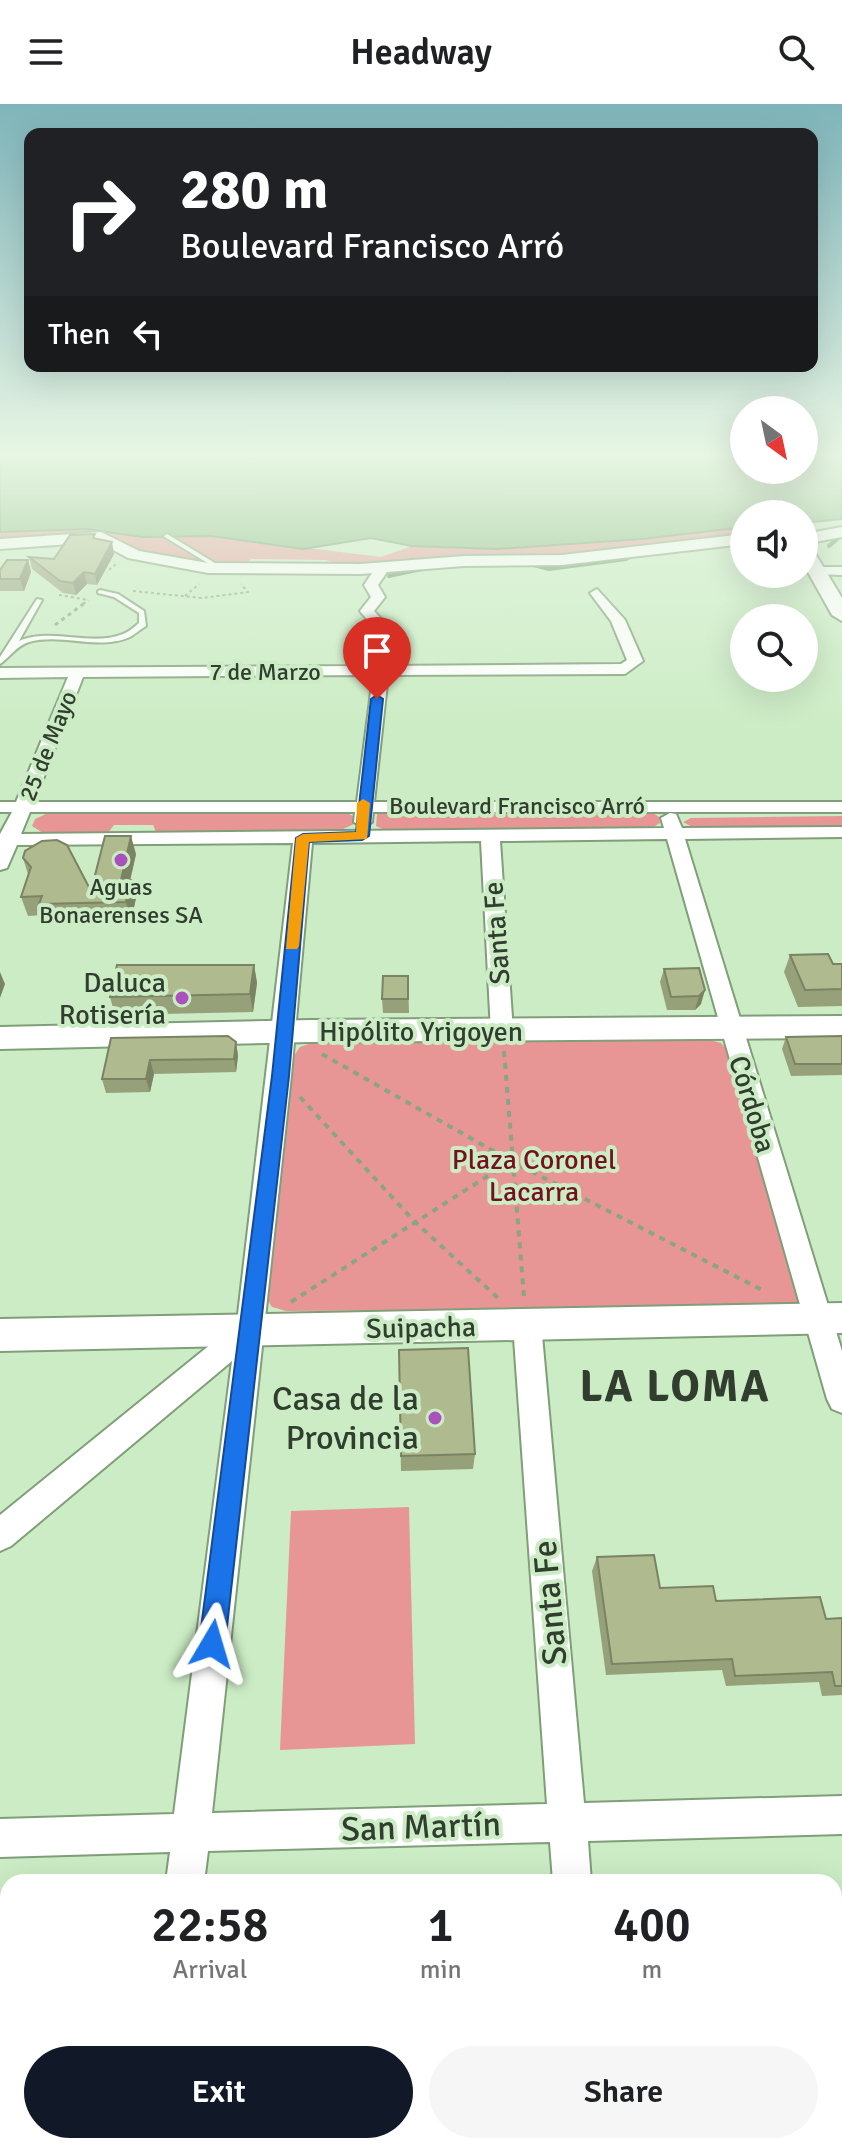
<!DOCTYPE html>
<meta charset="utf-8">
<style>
:root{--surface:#fff;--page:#f6f6f6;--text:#202124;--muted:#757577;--accent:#111827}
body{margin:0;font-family:Signika,sans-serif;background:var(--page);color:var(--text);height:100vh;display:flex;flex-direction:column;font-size:30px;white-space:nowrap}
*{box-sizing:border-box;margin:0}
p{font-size:26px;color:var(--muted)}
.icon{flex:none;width:44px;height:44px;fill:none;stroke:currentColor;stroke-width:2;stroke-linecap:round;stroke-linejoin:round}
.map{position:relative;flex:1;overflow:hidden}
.details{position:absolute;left:0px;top:1770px;width:842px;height:280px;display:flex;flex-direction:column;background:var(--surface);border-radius:24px 24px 0 0;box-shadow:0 8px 32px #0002}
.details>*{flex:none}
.hud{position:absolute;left:24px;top:24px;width:794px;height:244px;border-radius:16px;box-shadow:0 8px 32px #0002;background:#202124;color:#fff;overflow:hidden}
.needle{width:52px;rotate:147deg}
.controls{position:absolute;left:730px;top:292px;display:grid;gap:16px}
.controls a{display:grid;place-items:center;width:88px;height:88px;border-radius:50%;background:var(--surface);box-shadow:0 8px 32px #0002;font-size:40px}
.pin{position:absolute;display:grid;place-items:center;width:68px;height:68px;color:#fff;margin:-82px -34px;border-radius:50% 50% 50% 0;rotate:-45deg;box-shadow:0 0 8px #0007}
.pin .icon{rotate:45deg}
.me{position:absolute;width:88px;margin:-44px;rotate:7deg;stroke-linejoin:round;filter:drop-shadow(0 0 6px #0008)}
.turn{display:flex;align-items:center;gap:28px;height:168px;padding:0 24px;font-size:36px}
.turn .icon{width:104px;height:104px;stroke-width:2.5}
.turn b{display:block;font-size:56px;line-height:68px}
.then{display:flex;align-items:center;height:76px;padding:0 24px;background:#0003;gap:16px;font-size:30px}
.eta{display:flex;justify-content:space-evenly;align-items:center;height:136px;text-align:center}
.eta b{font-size:48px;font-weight:600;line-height:56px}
.button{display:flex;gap:16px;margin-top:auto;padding:16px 24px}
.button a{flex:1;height:92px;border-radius:48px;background:var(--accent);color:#fff;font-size:32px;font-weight:600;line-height:92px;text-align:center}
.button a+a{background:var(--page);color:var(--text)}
header{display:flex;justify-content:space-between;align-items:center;height:104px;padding:0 24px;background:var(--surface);font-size:36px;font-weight:600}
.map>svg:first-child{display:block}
</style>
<header><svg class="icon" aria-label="menu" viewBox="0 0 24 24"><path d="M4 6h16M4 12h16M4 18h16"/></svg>Headway<svg class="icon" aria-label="search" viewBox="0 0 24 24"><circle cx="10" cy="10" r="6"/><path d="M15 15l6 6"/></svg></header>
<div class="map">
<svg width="842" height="2050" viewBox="0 0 842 2050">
<rect width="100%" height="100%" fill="#cbecc4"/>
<!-- green -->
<g fill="#e79695">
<path d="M744,423V433L559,454L376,461L336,460L326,456L251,455L243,462L221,463L132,447L115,434L102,431L0,438V428L87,425L211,432L381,453L412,442L497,445L642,435Z"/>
<path d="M341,706L355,713L354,720L339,727L156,728L153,721H114L108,729H43L32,722L35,715L50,708Z"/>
<path d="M382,707H650L659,713L660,719L650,725L387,727L376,722L377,710Z"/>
<path d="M842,712V723L694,724L683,718L691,714Z"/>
<path d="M706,935L721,939L731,950L801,1187L798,1201L785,1205L286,1207L272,1203L267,1195L293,953L300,943L315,938Z"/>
<path d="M409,1403L415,1640L280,1646L291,1407Z"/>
</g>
<!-- water -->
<path fill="#80b376" stroke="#689061" stroke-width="2" d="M0,351H744V366H804V351H842V415L804,419V410H744V423L642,435L497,445L412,442L371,434L303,445L211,432L142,433L87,425L0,428Z"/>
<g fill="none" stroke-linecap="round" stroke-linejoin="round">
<!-- stream -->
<g stroke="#689061" stroke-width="4">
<path d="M829,442L842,431"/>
<path d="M530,460L549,465L626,455L635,450"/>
<path d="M389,472L422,465"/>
</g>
<!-- service casing -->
<g stroke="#809e79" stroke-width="4">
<g id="service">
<path d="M167,430L223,464L224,465L219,466L165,433L164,432Z"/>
<path d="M100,486L118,490L144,507L146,522C141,525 135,530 130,533C98,547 62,529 29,538C16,542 10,553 0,560V553L37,495L42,496L19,537C52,523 90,543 123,530C129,528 134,523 139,519V509L114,493L98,489V487Z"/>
</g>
</g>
<!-- minor casing -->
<g stroke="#809e79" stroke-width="4">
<g id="minor">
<path d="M377,462L389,465L378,481L385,493L374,507L385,519L375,533L383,545L381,562L621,560L627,556L611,517L590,489L597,485L625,516L643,557L625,570L388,571L374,698H842V708H373L372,718L363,723L354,718L355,708H30L21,730L664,724L661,714L670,709L676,710L682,724L842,723V733L685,735L842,1247V1309L832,1305L827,1295L667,735L500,737L513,928L502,936L491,928L481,737L312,739L291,972L212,1709L547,1700L513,1220L517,1211L527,1208L537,1211L541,1220L584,1699L842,1692V1730L588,1737L591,1778H553L550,1738L208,1747L204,1778H166L170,1748L0,1753V1715L174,1710L232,1257L11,1442L0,1447V1411L237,1219L293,739L17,741L7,764L0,766V730L12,708H0V698H16L68,573L0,574V564L365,562L369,545L360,533L370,519L360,507L371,493L364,481ZM367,571L373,572L357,698H34L83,573Z"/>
<path d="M818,463H842V471L813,470L811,467Z"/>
<path d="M138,2042H182L181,2050H137Z"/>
<path d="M576,2042H620L621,2050H577Z"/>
</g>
</g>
<!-- tertiary casing -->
<g stroke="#809e79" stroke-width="4">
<g id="tertiary">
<path d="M842,423V433L804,440V430Z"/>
<path d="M101,428L139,447L208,459L361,460L464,452L562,451L744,430V440L562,461L464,462L361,470L208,469L128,454L98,438L0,445V435Z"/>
<path d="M842,1199V1229L0,1247V1215Z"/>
</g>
</g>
<!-- secondary casing -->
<g stroke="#809e79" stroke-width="4">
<g id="secondary">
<path d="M804,440L810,441L842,494V517L832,511L804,461Z"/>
<path d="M842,912V934L311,938L0,945V923L311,916Z"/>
</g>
</g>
<!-- path-far2 -->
<g stroke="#8ba486" stroke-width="2" stroke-dasharray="3 3" stroke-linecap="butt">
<path d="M109,466L116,460"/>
<path d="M133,487L202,494L248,488L241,480"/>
<path d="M59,491L88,496"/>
<path d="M185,492L199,480"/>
<path d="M83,500L88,496"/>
</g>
<!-- path-far1 -->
<path stroke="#8ba486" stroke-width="3" stroke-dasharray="4 4" stroke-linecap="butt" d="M55,521L86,498"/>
<!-- path -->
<g stroke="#8ba486" stroke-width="4" stroke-dasharray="6 6" stroke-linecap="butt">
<path d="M504,947L524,1193"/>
<path d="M322,950L511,1057L766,1188"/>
<path d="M300,993L414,1117L498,1194"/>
<path d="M291,1198L511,1057"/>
</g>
<!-- service -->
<use href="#service" fill="#fff" fill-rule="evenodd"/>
<!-- minor -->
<use href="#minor" fill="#fff" fill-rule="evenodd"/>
<!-- tertiary -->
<use href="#tertiary" fill="#fff" fill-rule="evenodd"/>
<!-- secondary -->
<use href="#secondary" fill="#fff" fill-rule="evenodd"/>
</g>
<!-- wall -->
<g fill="#96a17a">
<path d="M96,435L114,450L97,481L87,480L76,491L63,489L32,465L29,453L54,455Z"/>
<path d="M28,456L31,468L24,487H0V466Z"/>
<path d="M136,750L130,776L136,794L131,817L46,819L43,811L28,812L21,793L28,770L23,754L91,787Z"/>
<path d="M790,851L833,860H842V902L798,903L784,868Z"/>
<path d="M254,861L257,879L253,908L115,911L110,893Z"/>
<path d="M699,864L701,900L695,906H667L660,878L664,865Z"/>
<path d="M408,872L409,909H383L382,895Z"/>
<path d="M842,932V971L791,972L782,945L786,933Z"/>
<path d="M111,934L236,938L238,952L236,968L154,970L150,988L106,989L102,975Z"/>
<path d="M399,1246L475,1350L473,1365L401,1367Z"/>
<path d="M597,1453L660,1484L716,1497L826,1515L842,1514V1591L822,1592L819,1578L726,1582L722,1566L606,1571L592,1467Z"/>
</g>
<!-- shaded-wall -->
<g fill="#7a8363">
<path d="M112,438L114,450L97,481L95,470Z"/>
<path d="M28,456L31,468L24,487L20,475Z"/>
<path d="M84,468L87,480L76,491L73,479Z"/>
<path d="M131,732L136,750L126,795L121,776Z"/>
<path d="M131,776L136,794L131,817L126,798Z"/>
<path d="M254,861L257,879L253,908L250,890Z"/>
<path d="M0,868L5,880L0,894Z"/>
<path d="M705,886L701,900L695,906L699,892Z"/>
<path d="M236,938L238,952L236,968L234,955Z"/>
<path d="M150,956L154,970L150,988L146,975Z"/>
<path d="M57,2042H74L73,2050H56Z"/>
</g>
<!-- building -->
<g fill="#afbb8e" stroke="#7a8363" stroke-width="2">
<path d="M95,430L93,434L112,438L95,470L84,468L73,479L60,477L29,453L54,455L70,431Z"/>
<path d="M7,456H28L20,475H0V466Z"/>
<path d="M105,732H131L121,776H131L126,798L39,800L42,792L21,793L31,763L23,754L25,747L42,737L57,736L67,741L91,787Z"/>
<path d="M828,850L833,860H842V885L805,886L790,851Z"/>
<path d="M117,861H254L250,890L110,893Z"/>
<path d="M699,864L705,886L699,892L671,893L664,865Z"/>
<path d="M383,872H408V895H382Z"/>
<path d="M228,932L236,938L234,955L150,956L146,975H102L111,934Z"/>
<path d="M842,932V960H795L786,933Z"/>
<path d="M468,1244L475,1350L401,1352L399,1246Z"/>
<path d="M654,1451L660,1484L713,1482L716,1497L820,1493L826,1515L842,1514V1582H835L832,1568L735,1572L732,1555L612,1560L597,1453Z"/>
<path d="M0,1808H8V2042H57L56,2050H0Z"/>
</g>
<!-- sky -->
<linearGradient id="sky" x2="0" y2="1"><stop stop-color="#7eb4ba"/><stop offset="0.55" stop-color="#e8f6e4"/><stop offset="1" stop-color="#e8f6e4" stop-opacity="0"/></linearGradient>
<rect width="842" height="638" fill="url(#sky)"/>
<!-- route -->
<path fill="#1a73e8" stroke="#114b97" stroke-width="2" d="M377,591L383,595L369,732L362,736L309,738L289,972L225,1540L221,1549L212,1553L203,1549L199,1540L272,972L296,734L303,730L356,728L371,595Z"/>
<!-- slow -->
<path fill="#f59e0b" d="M363,695L370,699L367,735L309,738L299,842L297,845H286L296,734L303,730L356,728L357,699Z"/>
<!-- markers -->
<g fill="#aa51bd" stroke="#cbecc4" stroke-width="3">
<circle cx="121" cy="756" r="8"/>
<circle cx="182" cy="894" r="8"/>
<circle cx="435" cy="1314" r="8"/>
</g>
<g text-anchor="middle" stroke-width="8" stroke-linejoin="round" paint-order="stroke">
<!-- far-street labels -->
<g font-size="24" fill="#313e2f" stroke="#cbecc4">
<text x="265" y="576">7 de Marzo</text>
<text transform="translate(48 642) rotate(-68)" y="8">25 de Mayo</text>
<text x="517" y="710">Boulevard Francisco Arró</text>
</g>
<!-- far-poi labels -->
<g font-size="24" fill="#313e2f" stroke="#cbecc4">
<text x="121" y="791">Aguas<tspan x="121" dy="28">Bonaerenses SA</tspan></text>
</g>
<!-- street labels -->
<g font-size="28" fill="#313e2f" stroke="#cbecc4">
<text transform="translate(496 829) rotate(-94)" y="10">Santa Fe</text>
<text x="421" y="937">Hipólito Yrigoyen</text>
<text transform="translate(753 1000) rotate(73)" y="10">Córdoba</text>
<text transform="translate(421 1223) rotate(-1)" y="10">Suipacha</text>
</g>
<!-- poi labels -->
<g font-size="28" fill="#313e2f" stroke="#cbecc4" text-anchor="end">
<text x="166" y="888">Daluca<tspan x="166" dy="32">Rotisería</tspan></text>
</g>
<!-- park labels -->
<g font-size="28" fill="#74111f" stroke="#cbecc4">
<text x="534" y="1065">Plaza Coronel<tspan x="534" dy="32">Lacarra</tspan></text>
</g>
<!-- near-poi labels -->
<g font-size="34" fill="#313e2f" stroke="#cbecc4" text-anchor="end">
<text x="419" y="1306">Casa de la<tspan x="419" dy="39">Provincia</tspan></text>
</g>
<!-- near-street labels -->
<g font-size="34" fill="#313e2f" stroke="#cbecc4">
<text transform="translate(549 1499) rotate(-95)" y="12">Santa Fe</text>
<text transform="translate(421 1722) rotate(-2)" y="12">San Martín</text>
</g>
<!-- near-district labels -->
<g font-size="44" font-weight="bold" letter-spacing="2" fill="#313e2f" stroke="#cbecc4">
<text x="675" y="1297">LA LOMA</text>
</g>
</g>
</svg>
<div class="controls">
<a><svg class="needle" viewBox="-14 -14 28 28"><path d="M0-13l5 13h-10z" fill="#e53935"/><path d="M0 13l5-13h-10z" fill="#757577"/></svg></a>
<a><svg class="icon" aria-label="sound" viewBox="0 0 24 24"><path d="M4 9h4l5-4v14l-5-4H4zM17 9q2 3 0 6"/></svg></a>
<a><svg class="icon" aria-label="search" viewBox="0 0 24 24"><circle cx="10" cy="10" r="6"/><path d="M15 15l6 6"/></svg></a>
</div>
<div class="pin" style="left:377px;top:595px;background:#d93025"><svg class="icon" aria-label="arrive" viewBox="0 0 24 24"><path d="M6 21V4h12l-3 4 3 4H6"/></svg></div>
<svg class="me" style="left:212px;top:1540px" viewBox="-20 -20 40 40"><path d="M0-17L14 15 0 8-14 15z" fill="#1a73e8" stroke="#fff" stroke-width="4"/></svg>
<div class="hud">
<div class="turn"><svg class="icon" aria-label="right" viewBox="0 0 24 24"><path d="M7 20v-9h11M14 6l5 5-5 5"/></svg><div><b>280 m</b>Boulevard Francisco Arró</div></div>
<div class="then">Then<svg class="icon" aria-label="left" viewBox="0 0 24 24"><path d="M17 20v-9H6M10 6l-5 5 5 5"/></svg></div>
</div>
<section class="details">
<div class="eta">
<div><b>22:58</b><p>Arrival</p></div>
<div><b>1</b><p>min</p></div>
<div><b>400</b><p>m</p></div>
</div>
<div class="button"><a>Exit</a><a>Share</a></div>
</section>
</div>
